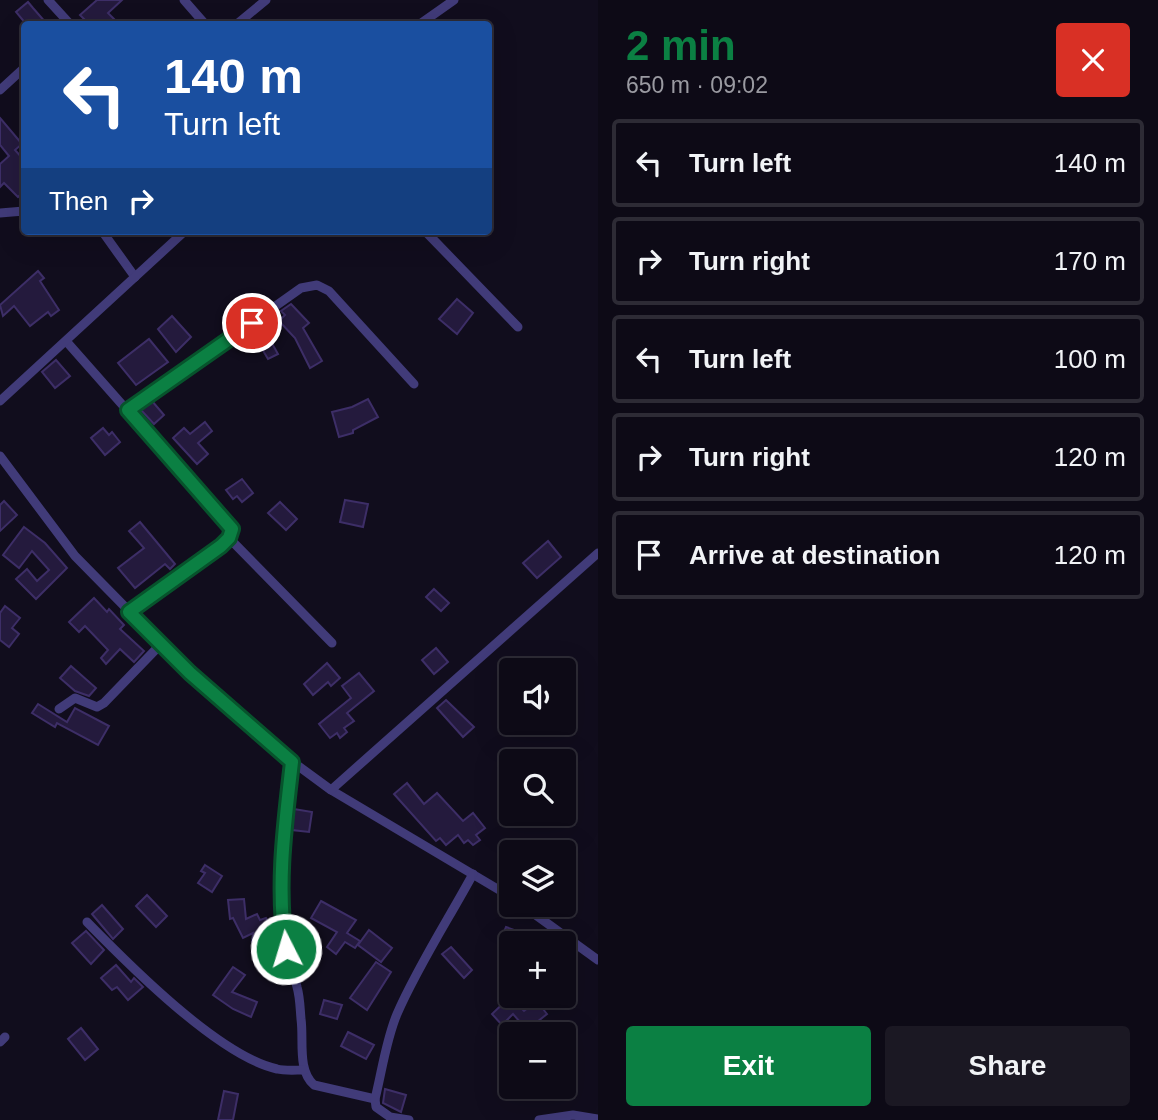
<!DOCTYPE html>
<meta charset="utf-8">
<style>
:root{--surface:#0d0a16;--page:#1b1823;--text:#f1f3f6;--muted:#9a9aa1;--line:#2d2b35;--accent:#0b8043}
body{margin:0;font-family:Arial,sans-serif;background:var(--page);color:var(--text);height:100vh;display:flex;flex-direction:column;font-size:26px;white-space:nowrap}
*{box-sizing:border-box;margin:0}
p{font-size:23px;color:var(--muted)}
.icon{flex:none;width:38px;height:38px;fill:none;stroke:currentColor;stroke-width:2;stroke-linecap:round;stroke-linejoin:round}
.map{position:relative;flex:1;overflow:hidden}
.drawer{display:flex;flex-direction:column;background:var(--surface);width:560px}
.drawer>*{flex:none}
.top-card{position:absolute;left:21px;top:21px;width:471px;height:214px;border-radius:7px;box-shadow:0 7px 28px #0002,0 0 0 2px var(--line);background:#1a4fa0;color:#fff;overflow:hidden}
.controls{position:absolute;left:499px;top:658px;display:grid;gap:14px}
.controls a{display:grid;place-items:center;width:77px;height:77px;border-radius:7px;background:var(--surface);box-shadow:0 7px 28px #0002,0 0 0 2px var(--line);font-size:35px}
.pin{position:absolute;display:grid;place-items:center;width:60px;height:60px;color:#fff;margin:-30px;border:4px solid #fff;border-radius:50%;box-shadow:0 2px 7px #0007}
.me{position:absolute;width:77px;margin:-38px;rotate:355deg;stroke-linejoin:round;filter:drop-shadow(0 0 5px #0008)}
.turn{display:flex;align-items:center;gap:24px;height:147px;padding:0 28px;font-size:32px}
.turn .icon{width:91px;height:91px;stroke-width:2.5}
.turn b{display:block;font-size:49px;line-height:60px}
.then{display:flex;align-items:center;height:66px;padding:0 28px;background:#0003;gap:14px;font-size:26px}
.round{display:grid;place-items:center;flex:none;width:74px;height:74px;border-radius:7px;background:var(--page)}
.head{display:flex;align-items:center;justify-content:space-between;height:119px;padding:0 28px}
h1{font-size:42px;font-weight:700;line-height:52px;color:var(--accent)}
.action{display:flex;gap:14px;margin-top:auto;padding:14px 28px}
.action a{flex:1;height:80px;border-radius:7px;background:var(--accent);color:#fff;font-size:28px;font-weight:700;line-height:80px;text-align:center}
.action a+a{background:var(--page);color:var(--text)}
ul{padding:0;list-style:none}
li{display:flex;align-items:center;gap:21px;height:88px;margin:0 14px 10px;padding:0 14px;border:4px solid var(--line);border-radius:7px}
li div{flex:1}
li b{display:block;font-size:26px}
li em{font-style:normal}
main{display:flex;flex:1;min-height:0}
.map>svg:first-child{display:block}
</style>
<main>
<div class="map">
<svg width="598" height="1120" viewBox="0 0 598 1120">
<rect width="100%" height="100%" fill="#110d1d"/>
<!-- building -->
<g fill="#241a3d" stroke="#3d2e67" stroke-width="2">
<path d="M97,0H122L108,13L119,24H89L80,15Z"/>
<path d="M28,2L33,8L47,24H26L16,12Z"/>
<path d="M0,118L22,144L15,150L24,160V191L18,197L4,183L0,187V164L9,156L0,145Z"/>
<path d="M38,271L44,278L40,281L59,310L51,316L48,312L30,326L14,306L3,316L0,305Z"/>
<path d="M457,299L473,313L457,334L439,319Z"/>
<path d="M291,304L309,323L303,328L322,361L310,368L295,338L279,321L285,315L281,311Z"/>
<path d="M172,316L191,337L176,352L158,329Z"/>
<path d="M265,331L278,354L268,359L255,337Z"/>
<path d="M149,339L168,362L136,385L118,363Z"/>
<path d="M56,360L70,376L55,388L42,372Z"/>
<path d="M368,399L378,417L353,430V433L339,437L332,412L352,407Z"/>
<path d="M152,401L164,415L154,424L141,410Z"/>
<path d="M205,422L212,431L198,443L208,454L197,464L173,438L184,428L190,434Z"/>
<path d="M103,428L109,435L112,432L120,442L105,455L91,438Z"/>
<path d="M242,479L253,493L242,502L237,496L233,499L226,490Z"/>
<path d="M345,500L368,504L363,527L340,522Z"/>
<path d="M4,501L17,515L0,531V505Z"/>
<path d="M280,502L297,519L286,530L268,513Z"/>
<path d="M140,522L175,564L170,569L165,564L135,588L118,568L144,548L129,531Z"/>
<path d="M24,527L45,543L67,568L36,599L16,579L27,569L37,581L49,570L32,551L19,568L3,555Z"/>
<path d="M548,541L561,557L537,578L523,563Z"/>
<path d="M434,589L449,603L441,611L426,597Z"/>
<path d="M94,598L107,612L109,609L124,625L120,629L144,651L134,662L120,649L106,664L101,658L108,650L85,626L79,632L69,622Z"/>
<path d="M5,606L20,618L12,628L19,634L9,647L0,640V613Z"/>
<path d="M436,648L448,662L434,674L422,660Z"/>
<path d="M327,663L340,678L331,686L328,682L313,695L304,684Z"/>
<path d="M71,666L96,688L89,696L75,691L60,678Z"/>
<path d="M359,673L374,691L347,713L354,721L344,728L347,732L340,738L337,733L330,738L319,724L351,698L342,686Z"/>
<path d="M446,700L474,727L463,737L437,708Z"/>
<path d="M38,704L67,722L75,708L109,726L98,745L57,723L55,727L32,713Z"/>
<path d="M407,783L424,804L437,793L463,821L473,813L485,828L476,835L480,840L473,845L468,840L464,843L458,835L446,845L440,838L436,841L394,794Z"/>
<path d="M294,809L312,812L309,832L292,830Z"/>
<path d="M205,865L222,876L212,892L198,883L205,873L201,871Z"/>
<path d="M147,895L167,916L156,927L136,906Z"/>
<path d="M244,899L246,919L257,914L260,920L266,918L273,931L252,941L253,933L243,938L233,918L230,919L228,900Z"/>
<path d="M321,901L356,920L347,933L360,941L355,948L345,942L336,954L327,947L337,932L311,918Z"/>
<path d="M102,905L123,929L113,939L92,914Z"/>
<path d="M506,927L520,932L516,943H511V949L499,944Z"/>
<path d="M369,930L392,948L381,962L358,945Z"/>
<path d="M86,931L104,950L91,964L72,943Z"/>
<path d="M451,947L472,970L464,978L442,954Z"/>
<path d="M376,962L391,972L367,1010L350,998Z"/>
<path d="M116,965L131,982L134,978L143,987L128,1000L117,987L112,990L101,978Z"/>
<path d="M233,967L245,975L232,992L257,1002L251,1017L233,1009L213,995Z"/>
<path d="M543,996H558L543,1009L547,1014L527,1030L513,1014L502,1025L492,1014L510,997L524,1011Z"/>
<path d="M324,1000L342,1005L337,1019L320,1014Z"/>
<path d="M558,1022L563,1028L561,1030L573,1043L564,1052V1034H545Z"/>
<path d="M81,1028L98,1049L85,1060L68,1039Z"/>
<path d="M348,1032L374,1045L366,1059L341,1046Z"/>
<path d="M385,1089L406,1095L401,1112L383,1103Z"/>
<path d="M224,1091L238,1094L233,1120H218Z"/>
</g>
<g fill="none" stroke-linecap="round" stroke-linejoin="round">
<!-- minor -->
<g stroke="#413b79" stroke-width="9">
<path d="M48,0L70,24"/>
<path d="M184,0L205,24"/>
<path d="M237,24L266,0"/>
<path d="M420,24L454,0"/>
<path d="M0,90L24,68"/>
<path d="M0,213L24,211"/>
<path d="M102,231L135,277"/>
<path d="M425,231L518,327"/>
<path d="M66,341L232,529L229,538L221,546L129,612"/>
<path d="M0,401L185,231"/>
<path d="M128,410L301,288L317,285L329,291L414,384"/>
<path d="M0,456L75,556L190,673L282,754L331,790L511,897"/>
<path d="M229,538L332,643"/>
<path d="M59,709L75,698L97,707L104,703L161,644"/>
<path d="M292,762C286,818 279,874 283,929C284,952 292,966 297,987C300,997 300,1008 301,1019C304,1040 297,1070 314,1085L375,1099"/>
<path d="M331,790L598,553"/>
<path d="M522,905L598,960"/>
<path d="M87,922C129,965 219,1056 277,1069C285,1071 295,1070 304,1070"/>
<path d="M0,1042L5,1037"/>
<path d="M409,1120L390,1117L376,1107L375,1099C382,1071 386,1040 397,1014C418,966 448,920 473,874"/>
<path d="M539,1120L573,1115L598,1119"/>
</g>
</g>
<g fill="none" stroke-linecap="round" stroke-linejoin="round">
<!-- route casing -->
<g stroke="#07532c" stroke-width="18">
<path id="route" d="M252,323L128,410L232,529L229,538L221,546L129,612L190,673L292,762C285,823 276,887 286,949"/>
</g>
<!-- route -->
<use href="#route" stroke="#0b8043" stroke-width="12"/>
</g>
</svg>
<div class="controls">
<a><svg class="icon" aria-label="sound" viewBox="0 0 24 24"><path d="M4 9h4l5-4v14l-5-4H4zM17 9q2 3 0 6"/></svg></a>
<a><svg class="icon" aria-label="search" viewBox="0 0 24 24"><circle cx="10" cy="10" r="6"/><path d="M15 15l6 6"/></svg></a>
<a><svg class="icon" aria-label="layers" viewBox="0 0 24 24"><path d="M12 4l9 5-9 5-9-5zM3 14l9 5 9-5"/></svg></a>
<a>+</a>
<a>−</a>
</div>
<div class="pin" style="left:252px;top:323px;background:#d93025"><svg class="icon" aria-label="arrive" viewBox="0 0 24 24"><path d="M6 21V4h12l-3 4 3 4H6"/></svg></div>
<svg class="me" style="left:286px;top:949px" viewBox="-20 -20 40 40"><circle r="17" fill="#0b8043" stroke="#fff" stroke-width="3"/><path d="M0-11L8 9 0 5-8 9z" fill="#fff"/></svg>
<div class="top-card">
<div class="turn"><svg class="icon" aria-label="left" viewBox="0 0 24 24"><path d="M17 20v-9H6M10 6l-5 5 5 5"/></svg><div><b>140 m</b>Turn left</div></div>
<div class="then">Then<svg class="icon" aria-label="right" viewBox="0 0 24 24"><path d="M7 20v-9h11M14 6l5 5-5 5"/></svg></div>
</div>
</div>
<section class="drawer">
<div class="head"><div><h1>2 min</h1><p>650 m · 09:02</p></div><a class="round" style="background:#d93025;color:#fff"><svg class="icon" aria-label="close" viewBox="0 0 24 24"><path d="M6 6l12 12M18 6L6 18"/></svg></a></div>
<ul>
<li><svg class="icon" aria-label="left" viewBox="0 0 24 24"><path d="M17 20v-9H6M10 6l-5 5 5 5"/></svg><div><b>Turn left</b></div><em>140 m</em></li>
<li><svg class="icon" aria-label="right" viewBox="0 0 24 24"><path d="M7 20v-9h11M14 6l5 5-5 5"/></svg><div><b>Turn right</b></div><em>170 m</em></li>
<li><svg class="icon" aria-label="left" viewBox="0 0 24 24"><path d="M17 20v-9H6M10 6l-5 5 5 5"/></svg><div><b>Turn left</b></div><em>100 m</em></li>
<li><svg class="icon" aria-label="right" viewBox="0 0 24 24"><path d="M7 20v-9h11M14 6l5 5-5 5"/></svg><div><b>Turn right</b></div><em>120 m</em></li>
<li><svg class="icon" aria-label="arrive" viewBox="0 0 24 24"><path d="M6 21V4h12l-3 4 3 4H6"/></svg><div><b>Arrive at destination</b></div><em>120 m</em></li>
</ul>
<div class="action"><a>Exit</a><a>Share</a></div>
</section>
</main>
